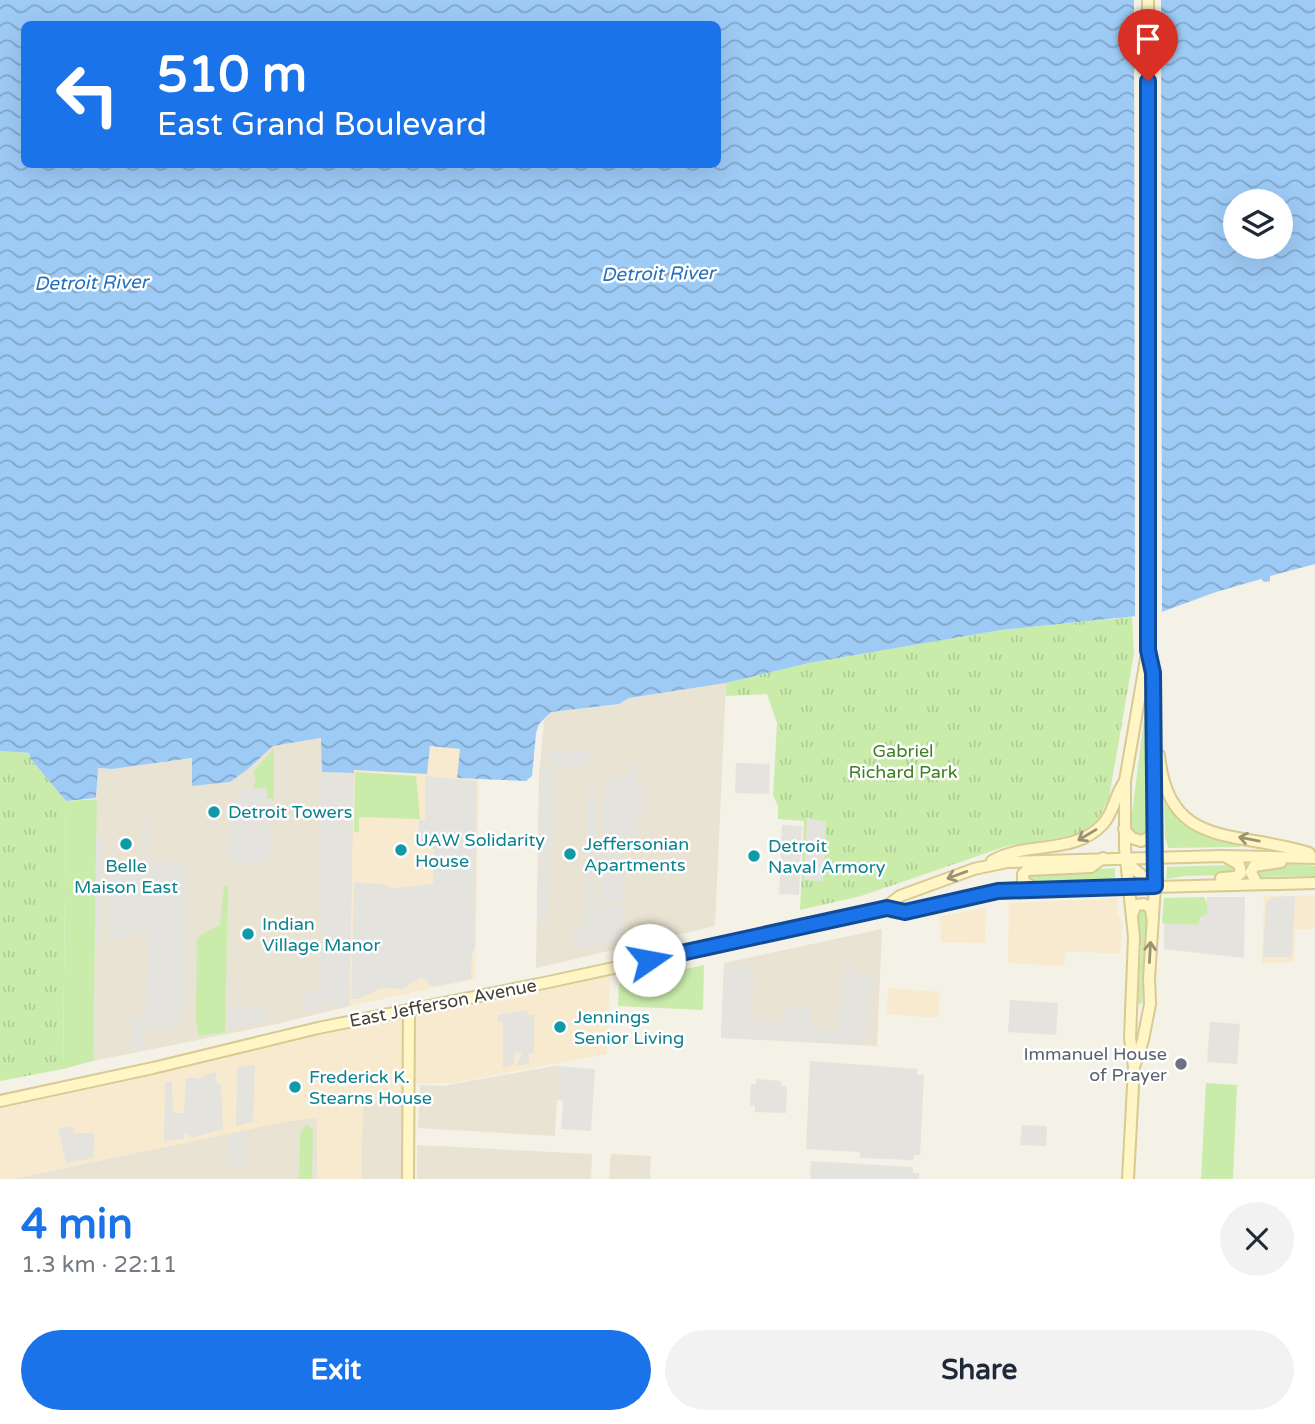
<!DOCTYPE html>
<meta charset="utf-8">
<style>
:root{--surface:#fff;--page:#f2f2f3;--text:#1f2937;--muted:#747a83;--accent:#1a73e8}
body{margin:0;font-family:"Varela Round",sans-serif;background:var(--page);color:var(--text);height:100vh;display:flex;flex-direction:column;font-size:26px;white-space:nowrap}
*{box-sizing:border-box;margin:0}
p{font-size:23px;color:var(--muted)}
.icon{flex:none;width:38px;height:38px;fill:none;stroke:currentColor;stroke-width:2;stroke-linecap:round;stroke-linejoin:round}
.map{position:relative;height:1179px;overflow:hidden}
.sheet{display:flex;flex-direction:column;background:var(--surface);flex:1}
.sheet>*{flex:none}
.banner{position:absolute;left:21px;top:21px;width:700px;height:147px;border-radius:10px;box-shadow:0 7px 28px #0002;background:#1a73e8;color:#fff;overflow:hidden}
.fabs{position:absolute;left:1223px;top:189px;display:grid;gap:14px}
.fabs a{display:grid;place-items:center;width:70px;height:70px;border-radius:50%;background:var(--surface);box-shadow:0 7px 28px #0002;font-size:35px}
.pin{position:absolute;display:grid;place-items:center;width:60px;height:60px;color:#fff;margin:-72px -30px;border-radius:50% 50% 50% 0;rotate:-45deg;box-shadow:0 0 7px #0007}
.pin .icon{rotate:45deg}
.me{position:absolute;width:77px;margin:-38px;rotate:78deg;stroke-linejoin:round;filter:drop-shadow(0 0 5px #0008)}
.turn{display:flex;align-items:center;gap:24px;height:147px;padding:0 21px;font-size:32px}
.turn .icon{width:91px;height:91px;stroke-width:2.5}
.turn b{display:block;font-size:49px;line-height:60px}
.round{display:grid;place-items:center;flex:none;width:74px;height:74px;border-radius:37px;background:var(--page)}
.headline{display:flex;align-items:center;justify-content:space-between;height:119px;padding:0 21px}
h1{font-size:42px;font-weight:700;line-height:52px;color:var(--accent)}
.cta{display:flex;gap:14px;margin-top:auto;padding:14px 21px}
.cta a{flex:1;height:80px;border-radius:42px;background:var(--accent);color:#fff;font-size:28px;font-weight:700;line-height:80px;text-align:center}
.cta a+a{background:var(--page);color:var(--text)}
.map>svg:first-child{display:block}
</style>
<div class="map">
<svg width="1315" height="1179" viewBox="0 0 1315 1179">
<defs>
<pattern id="park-tufts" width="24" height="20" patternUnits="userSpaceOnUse" patternTransform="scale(1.75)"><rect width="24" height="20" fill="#caecab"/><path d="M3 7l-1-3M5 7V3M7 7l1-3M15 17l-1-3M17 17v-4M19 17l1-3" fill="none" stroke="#afcc94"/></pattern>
<pattern id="water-waves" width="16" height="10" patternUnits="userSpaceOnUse" patternTransform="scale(1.75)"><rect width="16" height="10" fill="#9dcbf6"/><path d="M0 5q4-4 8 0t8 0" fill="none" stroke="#82a6c8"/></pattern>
</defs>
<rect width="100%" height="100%" fill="#f4f1e6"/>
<!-- residential -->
<g fill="#e9e3d3">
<path d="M726,683L715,926L536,968L539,775L544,721L551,712L619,704L629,698Z"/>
<path d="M322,738V772L354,773L350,1006L272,1025L93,1061L97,768L112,769L193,758L192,786L230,782L248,769L273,746Z"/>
<path d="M882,929L877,1046L721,1038L724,963Z"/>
<path d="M559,1065L555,1136L418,1128L420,1085L443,1086Z"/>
<path d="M409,1095L408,1179H361L363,1104Z"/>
<path d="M318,1118L317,1179H12L288,1121Z"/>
<path d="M417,1145L592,1154L591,1179H417Z"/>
<path d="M611,1154L651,1156L650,1179H609Z"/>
</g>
<!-- commercial -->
<g fill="#f8eacf">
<path d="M429,746L460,749L457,777L479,779L475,979L350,1006L354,770L427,774Z"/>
<path d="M1264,896H1315V929H1295L1294,962L1262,963Z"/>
<path d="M1118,898L1117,915L1123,923L1120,954L1066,951L1064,966L1008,963L1009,903Z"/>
<path d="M986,907L985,943L941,942L940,917Z"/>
<path d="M610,968L607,1054L452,1083L409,1084V1095L363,1104L361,1179H317V1118L288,1121L17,1178L0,1179V1101Z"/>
<path d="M888,988L940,992L938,1018L887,1014Z"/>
</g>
<!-- grass -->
<g fill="#caecab">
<path d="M1147,694H1149V831L1139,837L1132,832V814Z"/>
<path d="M274,748V799H267L266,788L253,789L256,778L253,772Z"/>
<path d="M355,772L416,776L420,819L359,817V832H354Z"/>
<path d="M1164,797C1182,829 1207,835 1241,842L1240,847L1168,848L1165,837Z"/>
<path d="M97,799L93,1061L63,1069L66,801Z"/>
<path d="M1291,864L1315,866V876L1261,877L1257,873L1258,869Z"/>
<path d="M1230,865L1235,870L1232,875L1185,876L1166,879L1167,867Z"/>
<path d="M1115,868V880L1034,882L1029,878L1030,874Z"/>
<path d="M224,886H228L225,1032L199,1036L196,1019L197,940L202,934L220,925Z"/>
<path d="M1204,897L1207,903V914L1198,925L1164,924L1162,922L1164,898Z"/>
<path d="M1141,908L1147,914L1142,1003L1140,1005L1138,1002L1141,946L1136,913Z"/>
<path d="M704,965L703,1010L618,1006L619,984Z"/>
<path d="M1206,1083L1237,1085L1233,1179H1201Z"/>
<path d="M306,1125L313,1129L312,1179H299L300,1134Z"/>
</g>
<!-- park -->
<g fill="url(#park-tufts)">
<path d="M1132,617L1134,653L1109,798L1098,820L1082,832L1073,836L1007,846L861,896L800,910L804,821L778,819V806L773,795L777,723L767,694L726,696V683L809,663L1001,630Z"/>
<path d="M0,751L30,753V758L66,801L63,1069L0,1081Z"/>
</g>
<!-- parking -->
<g fill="#e5e3de">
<path d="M548,750L591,752V761L585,762V768H553V761H548Z"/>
<path d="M629,762H638V785L644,788L642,816L636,818V840H624L623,901L596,906V900L601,898L604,780H613L629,773Z"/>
<path d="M736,763L770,764L769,794L735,793Z"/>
<path d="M542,767H551L553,777L547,922H537Z"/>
<path d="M321,776L353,777L349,1004L332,1007V1003L328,1000L320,1010L303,1012V991L320,992L323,982H319L320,950L324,949V931L319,929Z"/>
<path d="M425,776L477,781L475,948L472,952L471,979L432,987L425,979L421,977L403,989L381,988L359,999H351L354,882L381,884L394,888L433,884L434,849L417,845L419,820H425Z"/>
<path d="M267,788V798L273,799L272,858H265V863H235V857H229L231,798H237L238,789Z"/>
<path d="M588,788H596L593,909L624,904L622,940L574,950V927H584Z"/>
<path d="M807,818L826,822L823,881L804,880Z"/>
<path d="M143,821H149L146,934H132V936H127V939H109L110,875L141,873Z"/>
<path d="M782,825L802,826L799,895L779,894Z"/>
<path d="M96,838H103L101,945H95Z"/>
<path d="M149,860L186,861L183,1010L175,1031L145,1029L144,1049L132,1050V1018H146Z"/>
<path d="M1295,896L1292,957H1263L1266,902L1274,897Z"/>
<path d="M1207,897H1245L1244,958L1164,949V924L1198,925L1200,917L1207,914Z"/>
<path d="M843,965L856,966V974H872L869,1035H863L862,1044L721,1037L724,967L754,968L752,1020L782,1022L783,1006L812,1007L811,1028L839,1029Z"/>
<path d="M1010,1000L1058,1003L1056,1035L1008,1032Z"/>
<path d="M227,1006L268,1007V1021L229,1029Z"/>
<path d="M528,1010V1015H534V1053L528,1054L530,1063L516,1066L522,1053L515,1052L514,1065L503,1068V1023L498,1022V1015Z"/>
<path d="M1210,1022L1240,1024L1237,1064L1207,1062Z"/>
<path d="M810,1061L917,1069V1075H924L920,1155H914V1160L860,1158V1152L806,1149Z"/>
<path d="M255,1065L253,1122L236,1126L237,1067Z"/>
<path d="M559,1066L595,1069L591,1131L561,1129L563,1101L557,1100Z"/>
<path d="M216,1072L217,1084H221L223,1129L192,1138L185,1132L184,1139L164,1141L165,1082L172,1081L173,1113H184L186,1078H196L198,1080L207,1074Z"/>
<path d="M757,1079L781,1081V1086H787L786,1113L755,1112V1106L750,1105L751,1084H756Z"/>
<path d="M1022,1125L1047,1126L1046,1146L1020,1145Z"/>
<path d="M73,1127L74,1133H95L93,1158L66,1163L58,1128Z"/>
<path d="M245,1132V1165H228V1135Z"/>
<path d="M811,1161L913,1167V1173H919V1179H810Z"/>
</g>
<!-- water -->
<path fill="url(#water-waves)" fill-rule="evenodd" d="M0,0H1315V564L1270,576V581L1264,582L1261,579L1216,592L1156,614L1001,630L809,663L726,683L629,698L619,704L551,712L539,724L536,733L532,776L526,781L457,778L460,749L430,746L427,774L354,770V773L322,772L321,738L273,746L248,769L230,782L192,786V758L112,769L98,768L96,798L66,801L30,758V753L0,751ZM24,24H718V164H24ZM1236,201H1281V247H1236Z"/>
<!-- pier -->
<path fill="#f4f1e6" d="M1134,0H1161L1162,615L1135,620Z"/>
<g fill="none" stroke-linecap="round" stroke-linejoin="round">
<!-- secondary casing -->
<g stroke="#d7ca92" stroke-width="14">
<g id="secondary">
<path d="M1159,755C1168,851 1238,830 1309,853"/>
<path d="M1124,829L1132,838L1141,841L1148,838L1153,831"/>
<path d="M1126,858L1134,869L1155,886"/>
<path d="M992,861C1028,840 1073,856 1103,824C1114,812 1115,794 1125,781"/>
<path d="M1221,878L1236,877L1241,873L1239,864L1228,858"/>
<path d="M1257,884L1251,872L1254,866L1281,862"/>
<path d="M1034,888L1023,881V874L1027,870L1091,867L1103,858"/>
<path d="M887,908L905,912L998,891L1315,883"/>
<path d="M1132,915L1136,905L1144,904L1151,908L1152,917"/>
<path d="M1134,1067L1143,1040L1150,1004L1149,978L1155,886L1152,673L1148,650V0"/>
<path d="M0,1101L153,1068L318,1028L544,983L882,910L900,896L974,869L1007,862L1222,856L1315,858"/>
<path d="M408,1179L409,1010"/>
<path d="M1128,1179L1134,1067L1130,1038L1134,937L1125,849V781L1147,653"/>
</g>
</g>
<!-- secondary -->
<use href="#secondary" stroke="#fff5c5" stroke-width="10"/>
</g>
<!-- one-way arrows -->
<defs><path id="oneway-shaft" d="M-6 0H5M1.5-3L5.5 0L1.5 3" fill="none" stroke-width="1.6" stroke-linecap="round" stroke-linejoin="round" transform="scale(1.75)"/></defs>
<g stroke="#9a9275">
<use href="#oneway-shaft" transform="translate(1087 835) rotate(149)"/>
<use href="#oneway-shaft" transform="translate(1249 839) rotate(-169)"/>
<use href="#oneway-shaft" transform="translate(957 875) rotate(160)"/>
<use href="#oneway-shaft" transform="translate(1150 952) rotate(-87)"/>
</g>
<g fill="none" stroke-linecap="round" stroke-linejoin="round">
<!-- route casing -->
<g stroke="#114b97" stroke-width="18">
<path id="route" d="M649,960L887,908L905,912L998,891L1155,886L1153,673L1148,650V81"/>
</g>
<!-- route -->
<use href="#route" stroke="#1a73e8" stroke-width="12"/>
</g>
<!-- markers -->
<g fill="#0f9aa8" stroke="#fff" stroke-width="2.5">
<circle cx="214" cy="812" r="7"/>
<circle cx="126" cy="844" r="7"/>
<circle cx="401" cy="850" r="7"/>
<circle cx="570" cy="854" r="7"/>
<circle cx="754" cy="856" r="7"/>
<circle cx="248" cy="934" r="7"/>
<circle cx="560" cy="1027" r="7"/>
<circle cx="295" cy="1087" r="7"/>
</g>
<circle fill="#6b7280" stroke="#fff" stroke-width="2.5" cx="1181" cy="1064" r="7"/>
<g text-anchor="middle" stroke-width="5" stroke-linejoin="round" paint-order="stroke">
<!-- park labels -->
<g font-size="18" fill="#3f7e23" stroke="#fff">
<text x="903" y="757">Gabriel<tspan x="903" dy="21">Richard Park</tspan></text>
</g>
<!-- culture labels -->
<g font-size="18" fill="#0d838f" stroke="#fff" text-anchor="start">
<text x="228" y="818">Detroit Towers</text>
<text x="415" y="846">UAW Solidarity<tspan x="415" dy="21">House</tspan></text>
<text x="584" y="850">Jeffersonian<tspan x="584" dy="21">Apartments</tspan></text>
<text x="768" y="852">Detroit<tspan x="768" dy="21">Naval Armory</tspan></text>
<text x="126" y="872" text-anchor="middle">Belle<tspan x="126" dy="21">Maison East</tspan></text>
<text x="262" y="930">Indian<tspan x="262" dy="21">Village Manor</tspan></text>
<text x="574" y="1023">Jennings<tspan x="574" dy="21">Senior Living</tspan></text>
<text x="309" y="1083">Frederick K.<tspan x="309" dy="21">Stearns House</tspan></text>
</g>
<!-- street labels -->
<g font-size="18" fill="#474134" stroke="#fff">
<text transform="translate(443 1003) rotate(-11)" y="6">East Jefferson Avenue</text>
</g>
<!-- worship labels -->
<g font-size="18" fill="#5b616d" stroke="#fff" text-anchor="end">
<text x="1167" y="1060">Immanuel House<tspan x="1167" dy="21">of Prayer</tspan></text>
</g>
<!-- water labels -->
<g font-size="19" font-style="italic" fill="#2571bc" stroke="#fff">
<text transform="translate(658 273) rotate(-1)" y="7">Detroit River</text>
<text transform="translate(91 282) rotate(-1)" y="7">Detroit River</text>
</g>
</g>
</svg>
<div class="fabs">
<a><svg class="icon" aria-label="layers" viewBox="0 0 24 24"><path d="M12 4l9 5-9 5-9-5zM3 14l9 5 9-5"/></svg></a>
</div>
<div class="pin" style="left:1148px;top:81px;background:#d93025"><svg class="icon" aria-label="arrive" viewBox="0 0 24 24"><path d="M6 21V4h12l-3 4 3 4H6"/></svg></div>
<svg class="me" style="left:649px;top:960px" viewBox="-20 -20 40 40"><circle r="19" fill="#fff"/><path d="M0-13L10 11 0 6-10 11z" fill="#1a73e8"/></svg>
<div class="banner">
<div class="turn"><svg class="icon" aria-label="left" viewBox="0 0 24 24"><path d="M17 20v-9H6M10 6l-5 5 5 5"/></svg><div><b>510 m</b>East Grand Boulevard</div></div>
</div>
</div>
<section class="sheet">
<div class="headline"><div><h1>4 min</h1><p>1.3 km · 22:11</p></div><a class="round"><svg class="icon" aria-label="close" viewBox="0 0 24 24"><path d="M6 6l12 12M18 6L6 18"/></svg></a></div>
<div class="cta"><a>Exit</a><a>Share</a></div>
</section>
